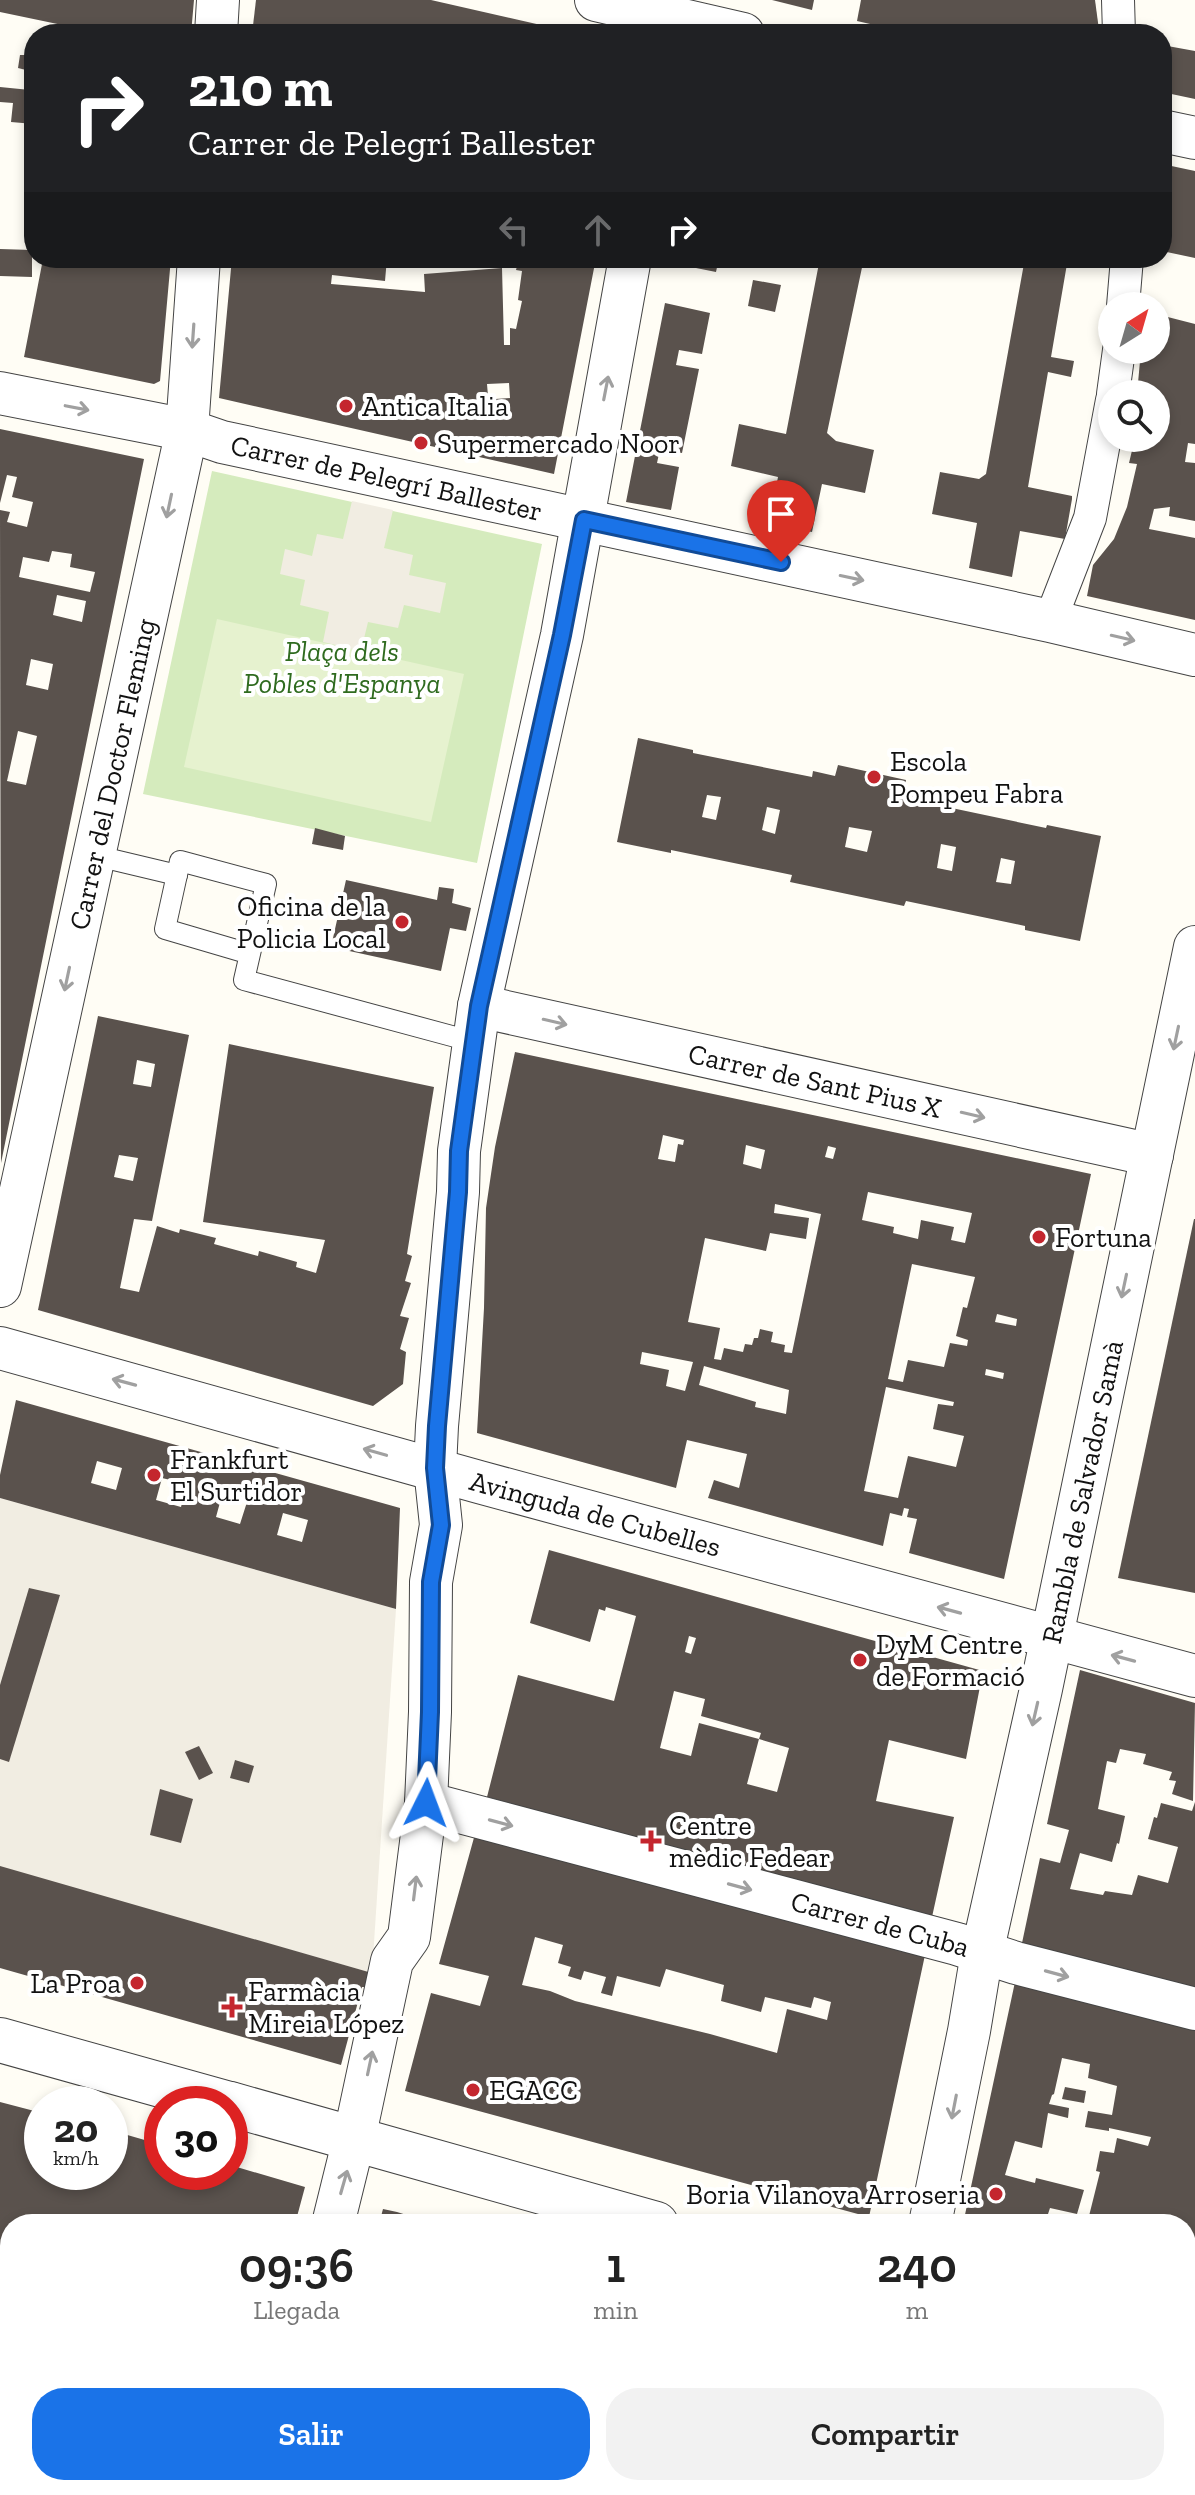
<!DOCTYPE html>
<html lang="es">
<meta charset="utf-8">
<style>
:root{--surface:#fff;--page:#f2f2f2;--text:#222;--muted:#767676;--accent:#1a73e8}
body{margin:0;font-family:"Zilla Slab",serif;background:var(--page);color:var(--text);height:100vh;display:flex;flex-direction:column;font-size:30px;white-space:nowrap}
*{box-sizing:border-box;margin:0}
p{font-size:26px;color:var(--muted)}
.icon{flex:none;width:44px;height:44px;fill:none;stroke:currentColor;stroke-width:2;stroke-linecap:round;stroke-linejoin:round}
.map{position:relative;flex:1;overflow:hidden}
.details{position:absolute;left:0px;top:2214px;width:1196px;height:282px;display:flex;flex-direction:column;background:var(--surface);border-radius:32px 32px 0 0;box-shadow:0 4px 12px #0003}
.details>*{flex:none}
.hud{position:absolute;left:24px;top:24px;width:1148px;height:244px;border-radius:32px;box-shadow:0 4px 12px #0003;background:#202124;color:#fff;overflow:hidden}
.needle{width:52px;rotate:37deg}
.fabs{position:absolute;left:1098px;top:292px;display:grid;gap:16px}
.fabs a{display:grid;place-items:center;width:72px;height:72px;border-radius:50%;background:var(--surface);box-shadow:0 4px 12px #0003;font-size:40px}
.speed{position:absolute;left:24px;top:2086px;display:flex;gap:16px;font-size:40px;font-weight:700;text-align:center}
.speed>*{display:grid;place-content:center;width:104px;height:104px;border-radius:50%;background:var(--surface);box-shadow:0 4px 12px #0003;line-height:1}
.speed small{font-size:20px;font-weight:400}
.speed .limit{border:12px solid #d22;background:#fff;color:#111}
.pin{position:absolute;display:grid;place-items:center;width:68px;height:68px;color:#fff;margin:-82px -34px;border-radius:50% 50% 50% 0;rotate:-45deg;box-shadow:0 0 8px #0007}
.pin .icon{rotate:45deg}
.me{position:absolute;width:88px;margin:-44px;rotate:3deg;stroke-linejoin:round;filter:drop-shadow(0 0 6px #0008)}
.turn{display:flex;align-items:center;gap:28px;height:168px;padding:0 32px;font-size:36px}
.turn .icon{width:104px;height:104px;stroke-width:2.5}
.turn b{display:block;font-size:56px;line-height:68px}
.lanes{display:flex;align-items:center;height:76px;padding:0 32px;background:#0003;justify-content:center;gap:40px;direction:ltr}
.lanes .off{opacity:.35}
.eta{display:flex;justify-content:space-evenly;align-items:center;height:136px;text-align:center}
.eta b{font-size:48px;font-weight:600;line-height:56px}
.button{display:flex;gap:16px;margin-top:auto;padding:16px 32px}
.button a{flex:1;height:92px;border-radius:32px;background:var(--accent);color:#fff;font-size:32px;font-weight:600;line-height:92px;text-align:center}
.button a+a{background:var(--page);color:var(--text)}
.map>svg:first-child{display:block}
</style>
<div class="map">
<svg width="1195" height="2495" viewBox="0 0 1195 2495">
<rect width="100%" height="100%" fill="#fffdf5"/>
<!-- green -->
<path fill="#d5ebbd" d="M212,471L542,544L477,863L143,794Z"/>
<!-- pitch -->
<path fill="#e6f2cf" d="M217,619L464,674L431,822L184,767Z"/>
<!-- plaza -->
<g fill="#f1ede2">
<path d="M352,501L393,510L384,548L413,555L409,575L446,583L440,613L404,605L398,628L368,622L361,651L323,642L329,612L300,605L305,580L280,574L285,549L312,556L317,534L343,539Z"/>
<path d="M0,1498L396,1609L372,1973L0,1867Z"/>
</g>
<!-- building -->
<g fill="#5a524d" fill-rule="evenodd">
<path d="M0,0H194L191,34H91V31L0,12Z"/>
<path d="M256,0H431L576,33L252,34Z"/>
<path d="M772,0H814L812,10Z"/>
<path d="M861,0H1095L1099,30L1098,34H914L857,21Z"/>
<path d="M1162,45L1195,51V99L1162,92Z"/>
<path d="M34,48V72L18,68L20,55H26Z"/>
<path d="M33,79L34,124L11,122L13,103L0,102V87L30,90Z"/>
<path d="M1162,164L1195,171V258L1162,251Z"/>
<path d="M0,249L32,250V277L0,276Z"/>
<path d="M53,258H171L160,381L154,384L24,357L43,259L53,260Z"/>
<path d="M232,258H387L385,281L332,275L331,284L425,292L424,274L502,268L504,345H510V328L516,329L522,301L518,300L522,271L516,270L519,258H596L554,474L219,398ZM509,383L510,398L495,399L496,419L490,420L487,384Z"/>
<path d="M672,258H719L716,272L671,263Z"/>
<path d="M820,258H864L827,433L836,441L874,450L865,493L822,484L812,532L769,523L778,477L731,466L739,424L786,434Z"/>
<path d="M1025,258H1068L1051,357L1074,361L1071,377L1048,372L1028,487L1072,496V499L1065,539L1020,531L1012,577L969,568L977,523L932,514L940,472L979,479L986,474Z"/>
<path d="M753,280L781,285L775,312L748,306Z"/>
<path d="M665,303L710,313L702,354L679,350L676,365L699,369L682,453L660,449L657,463L679,467L671,510L626,502Z"/>
<path d="M1156,314L1195,324V444L1188,443L1185,462L1195,463V521L1169,516L1170,507L1154,509L1149,529L1195,538V620L1087,596L1093,565L1114,539L1127,507L1137,464L1129,463L1135,438H1156V394H1137L1141,350H1156Z"/>
<path d="M0,429L144,459L1,1163L0,510L10,512L7,522L27,527L33,502L12,497L17,477L7,475L0,503ZM52,551L72,554L70,567L95,572L90,592L19,577L23,557L49,562ZM57,595L86,601L82,622L53,615ZM31,659L53,664L48,690L26,685ZM18,731L37,736L26,785L7,781Z"/>
<path d="M638,738L693,750V753L812,777L813,771L835,776L838,765L906,780L904,792L929,796L928,803L1046,828L1047,825L1101,836L1080,941L1025,930V926L906,901L904,906L790,882L792,875L671,850V853L617,842ZM707,795L721,797L716,820L702,817ZM767,807L780,810L775,834L762,830ZM849,827L872,831L867,852L845,847ZM941,844L956,847L952,871L937,868ZM1001,858L1015,861L1011,884L996,882Z"/>
<path d="M315,828L345,836L343,850L312,844Z"/>
<path d="M346,880L437,900L439,887L454,889L452,903L471,908L466,931L450,928L441,971L331,947Z"/>
<path d="M98,1016L189,1035L152,1221L134,1219L120,1288L139,1292L157,1226L179,1233L180,1229L216,1238L214,1244L258,1256L259,1251L297,1262L296,1267L316,1273L325,1240L203,1222L229,1044L434,1087L407,1254L412,1256L405,1281L411,1283L400,1316L409,1318L400,1349L406,1352L403,1384L373,1406L38,1310ZM137,1060L155,1064L151,1087L133,1084ZM119,1155L138,1158L133,1181L114,1177Z"/>
<path d="M515,1052L1091,1174L1004,1579L909,1553L917,1519L907,1517L909,1509L904,1508L902,1516L890,1513L883,1546L708,1498L714,1480L739,1488L747,1454L687,1440L676,1488L477,1433L484,1308L486,1208L495,1147ZM663,1135L684,1140L683,1145L678,1144L675,1162L658,1159ZM746,1145L765,1150L761,1169L743,1164ZM828,1146L836,1148L833,1159L825,1157ZM868,1192L972,1213L965,1243L951,1240L954,1227L921,1220L918,1239L893,1233L894,1227L862,1220ZM775,1204L821,1214L792,1353L784,1352L785,1345L771,1342L773,1332L760,1329L758,1338H754L752,1345L745,1344L743,1352L724,1348L721,1360L714,1359L720,1328L688,1322L705,1238L766,1251L770,1233L806,1239L809,1218L774,1213ZM912,1264L975,1277L967,1308L963,1307L956,1336L968,1340L967,1346L950,1343L944,1367L908,1360L903,1382L888,1379ZM997,1314L1017,1319L1016,1326L995,1322ZM642,1352L693,1362L685,1391L666,1386L669,1370L640,1364ZM704,1366L789,1390L786,1414L755,1407L756,1402L699,1385ZM986,1369L1004,1373L1003,1379L985,1375ZM886,1387L954,1402L953,1406L938,1404L933,1429L964,1436L956,1467L908,1456L898,1498L864,1491Z"/>
<path d="M1194,1219H1195V1593L1118,1578Z"/>
<path d="M16,1400L400,1508L396,1609L0,1498V1475ZM97,1461L122,1468L116,1490L91,1483ZM162,1478L187,1484L181,1507L156,1500ZM222,1495L247,1502L240,1524L216,1517ZM283,1513L308,1520L302,1542L277,1535Z"/>
<path d="M549,1550L983,1671L966,1759L889,1740L876,1801L954,1817L932,1917L487,1797L518,1675L614,1701L636,1616L606,1607L605,1611L599,1609L590,1642L530,1623ZM689,1636L696,1638L691,1654L685,1652ZM674,1691L705,1699L701,1716L761,1733L759,1739L789,1748L777,1792L747,1784L759,1739L699,1723L691,1756L660,1748Z"/>
<path d="M29,1588L60,1595L9,1762L0,1759V1685Z"/>
<path d="M1080,1670L1195,1703L1193,1801L1172,1794L1176,1781L1169,1780L1172,1772L1143,1764L1146,1754L1120,1749L1116,1763L1107,1761L1098,1809L1125,1816L1119,1844L1117,1843L1112,1862L1080,1853L1070,1889L1103,1895L1105,1891L1132,1895L1138,1875L1168,1883L1178,1847L1148,1839L1154,1817L1157,1818L1161,1803L1192,1811L1195,1802V1990L1022,1943L1040,1858L1060,1863L1069,1830L1047,1824Z"/>
<path d="M199,1746L213,1773L199,1780L185,1752Z"/>
<path d="M235,1760L254,1766L249,1783L230,1778Z"/>
<path d="M160,1789L193,1799L181,1843L150,1835Z"/>
<path d="M475,1834L925,1955L869,2217L405,2091L431,1993L480,2006L489,1976L439,1964ZM535,1937L563,1945L558,1963L571,1967L568,1976L581,1980L584,1971L606,1977L601,1993L612,1996L617,1976L660,1987L666,1969L724,1985L721,2001L761,2012L765,1997L811,2008L814,1997L831,2002L827,2020L787,2009L777,2053L710,2034L575,2001L550,1991L522,1985Z"/>
<path d="M0,1866L372,1973L374,1987H362L341,2065L0,1968Z"/>
<path d="M1015,1982L1195,2030V2310L1186,2308V2224H1087L1100,2172L1096,2171L1100,2151L1114,2153L1117,2138L1148,2146L1151,2137L1109,2128V2131L1085,2127L1088,2111L1112,2115L1117,2086L1088,2078L1090,2064L1062,2058L1054,2094L1052,2095L1049,2104L1069,2108L1068,2118L1048,2113L1042,2148L1015,2141L1005,2175L1035,2183L1036,2178L1084,2190L1077,2214L1050,2208L1048,2214L1081,2224H963Z"/>
<path d="M1065,2087L1086,2091L1084,2103L1062,2099Z"/>
<path d="M0,2102L42,2113V2172H110V2130L162,2145V2172H230V2165L305,2187L295,2224H10V2434L0,2431Z"/>
<path d="M383,2209L397,2212L435,2224H379Z"/>
<path d="M1186,2434L1195,2436V2495H907L909,2486H1186Z"/>
<path d="M203,2486H227L225,2493Z"/>
<path d="M310,2486H482L479,2495H307Z"/>
<path d="M698,2486H813L811,2495H696Z"/>
</g>
<g fill="none" stroke-linecap="round" stroke-linejoin="round">
<!-- service casing -->
<g stroke="#444" stroke-width="22">
<g id="service">
<path d="M93,855L177,875"/>
<path d="M250,954L165,929L180,861L266,884L244,980L474,1042"/>
</g>
</g>
<!-- pedestrian casing -->
<g stroke="#444" stroke-width="34">
<g id="pedestrian">
<path d="M1118,0L1119,34"/>
<path d="M1123,306L1127,258"/>
<path d="M1113,394L1119,350"/>
<path d="M1050,621L1090,518L1112,400"/>
</g>
</g>
<!-- minor casing -->
<g stroke="#444" stroke-width="44">
<g id="minor">
<path d="M596,0L743,34"/>
<path d="M216,34L218,0"/>
<path d="M1162,131L1195,138"/>
<path id="s1" d="M0,393L187,430L222,442L1050,621L1195,655"/>
<path id="s2" d="M479,1006L1152,1155"/>
<path id="s3" d="M0,1286L187,430L199,258"/>
<path id="s4" d="M0,1348L479,1482L1195,1676"/>
<path id="s5" d="M426,1803L957,1944L1016,1963L1195,2009"/>
<path d="M333,2224L354,2139L392,1961L409,1937L426,1803L430,1712L431,1582L441,1525L435,1468L437,1426L458,1192L459,1151L479,1006L562,635L630,258"/>
<path id="s6" d="M930,2224L969,2031L982,1953L1041,1689L1195,947"/>
<path d="M0,2462L10,2465"/>
<path d="M86,2486L118,2495"/>
<path d="M262,2495L264,2486"/>
<path d="M873,2495L875,2486"/>
</g>
</g>
<!-- tertiary casing -->
<g stroke="#444" stroke-width="46">
<g id="tertiary">
<path d="M0,2040L229,2104"/>
<path d="M230,2104L656,2224"/>
<path d="M1186,2370L1195,2372"/>
</g>
</g>
<!-- service -->
<use href="#service" stroke="#fff" stroke-width="20"/>
<!-- pedestrian -->
<use href="#pedestrian" stroke="#fff" stroke-width="32"/>
<!-- minor -->
<use href="#minor" stroke="#fff" stroke-width="42"/>
<!-- tertiary -->
<use href="#tertiary" stroke="#fff" stroke-width="44"/>
</g>
<!-- one-way arrows -->
<defs><path id="oneway-shaft" d="M-6 0H5M1.5-3L5.5 0L1.5 3" fill="none" stroke-width="1.6" stroke-linecap="round" stroke-linejoin="round" transform="scale(2)"/></defs>
<g stroke="#a0a0a0">
<use href="#oneway-shaft" transform="translate(193 336) rotate(94)"/>
<use href="#oneway-shaft" transform="translate(606 388) rotate(-79)"/>
<use href="#oneway-shaft" transform="translate(77 408) rotate(11)"/>
<use href="#oneway-shaft" transform="translate(169 506) rotate(102)"/>
<use href="#oneway-shaft" transform="translate(852 578) rotate(12)"/>
<use href="#oneway-shaft" transform="translate(1123 638) rotate(13)"/>
<use href="#oneway-shaft" transform="translate(67 979) rotate(102)"/>
<use href="#oneway-shaft" transform="translate(555 1022) rotate(13)"/>
<use href="#oneway-shaft" transform="translate(1176 1038) rotate(102)"/>
<use href="#oneway-shaft" transform="translate(973 1115) rotate(13)"/>
<use href="#oneway-shaft" transform="translate(1124 1286) rotate(102)"/>
<use href="#oneway-shaft" transform="translate(124 1382) rotate(-165)"/>
<use href="#oneway-shaft" transform="translate(375 1452) rotate(-164)"/>
<use href="#oneway-shaft" transform="translate(949 1610) rotate(-165)"/>
<use href="#oneway-shaft" transform="translate(1123 1658) rotate(-165)"/>
<use href="#oneway-shaft" transform="translate(1035 1714) rotate(103)"/>
<use href="#oneway-shaft" transform="translate(501 1823) rotate(15)"/>
<use href="#oneway-shaft" transform="translate(740 1887) rotate(15)"/>
<use href="#oneway-shaft" transform="translate(415 1888) rotate(-83)"/>
<use href="#oneway-shaft" transform="translate(1057 1974) rotate(15)"/>
<use href="#oneway-shaft" transform="translate(370 2063) rotate(-78)"/>
<use href="#oneway-shaft" transform="translate(954 2107) rotate(101)"/>
<use href="#oneway-shaft" transform="translate(344 2182) rotate(-74)"/>
</g>
<g fill="none" stroke-linecap="round" stroke-linejoin="round">
<!-- route casing -->
<g stroke="#114b97" stroke-width="20">
<path id="route" d="M426,1803L430,1712L431,1582L441,1525L435,1468L437,1426L458,1192L459,1151L479,1006L562,635L584,520L781,562"/>
</g>
<!-- route -->
<use href="#route" stroke="#1a73e8" stroke-width="14"/>
</g>
<!-- markers -->
<g fill="#c4262e" stroke="#fff" stroke-width="3">
<circle cx="346" cy="406" r="8"/>
<circle cx="421" cy="443" r="8"/>
<circle cx="874" cy="777" r="8"/>
<circle cx="402" cy="922" r="8"/>
<circle cx="1039" cy="1237" r="8"/>
<circle cx="154" cy="1475" r="8"/>
<circle cx="860" cy="1660" r="8"/>
<path d="M647 1829h8v8h8v8h-8v8h-8v-8h-8v-8h8z"/>
<circle cx="137" cy="1983" r="8"/>
<path d="M228 1995h8v8h8v8h-8v8h-8v-8h-8v-8h8z"/>
<circle cx="473" cy="2090" r="8"/>
<circle cx="996" cy="2194" r="8"/>
</g>
<g text-anchor="middle" stroke-width="8" stroke-linejoin="round" paint-order="stroke">
<!-- poi labels -->
<g font-size="28" fill="#111" stroke="#fff" text-anchor="start">
<text x="362" y="416">Antica Italia</text>
<text x="437" y="453">Supermercado Noor</text>
<text x="890" y="771">Escola<tspan x="890" dy="32">Pompeu Fabra</tspan></text>
<text x="386" y="916" text-anchor="end">Oficina de la<tspan x="386" dy="32">Policia Local</tspan></text>
<text x="1055" y="1247">Fortuna</text>
<text x="170" y="1469">Frankfurt<tspan x="170" dy="32">El Surtidor</tspan></text>
<text x="876" y="1654">DyM Centre<tspan x="876" dy="32">de Formació</tspan></text>
<text x="669" y="1835">Centre<tspan x="669" dy="32">mèdic Fedear</tspan></text>
<text x="121" y="1993" text-anchor="end">La Proa</text>
<text x="248" y="2001">Farmàcia<tspan x="248" dy="32">Mireia López</tspan></text>
<text x="489" y="2100">EGACC</text>
<text x="980" y="2204" text-anchor="end">Boria Vilanova Arroseria</text>
</g>
<!-- street labels -->
<g font-size="28" fill="#111" stroke="#fff">
<text dy="10" stroke="none"><textPath href="#s1" startOffset="396">Carrer de Pelegrí Ballester</textPath></text>
<text dy="10" stroke="none"><textPath href="#s3" startOffset="524">Carrer del Doctor Fleming</textPath></text>
<text dy="10" stroke="none"><textPath href="#s2" startOffset="344">Carrer de Sant Pius X</textPath></text>
<text dy="10" stroke="none"><textPath href="#s6" startOffset="748">Rambla de Salvador Samà</textPath></text>
<text dy="10" stroke="none"><textPath href="#s4" startOffset="618">Avinguda de Cubelles</textPath></text>
<text dy="10" stroke="none"><textPath href="#s5" startOffset="470">Carrer de Cuba</textPath></text>
</g>
<!-- park labels -->
<g font-size="28" font-style="italic" fill="#2f6b1f" stroke="#fff">
<text x="342" y="661">Plaça dels<tspan x="342" dy="32">Pobles d'Espanya</tspan></text>
</g>
</g>
</svg>
<div class="fabs">
<a><svg class="needle" viewBox="-14 -14 28 28"><path d="M0-13l5 13h-10z" fill="#e53935"/><path d="M0 13l5-13h-10z" fill="#767676"/></svg></a>
<a><svg class="icon" aria-label="search" viewBox="0 0 24 24"><circle cx="10" cy="10" r="6"/><path d="M15 15l6 6"/></svg></a>
</div>
<div class="speed"><div>20<small>km/h</small></div><div class="limit">30</div></div>
<div class="pin" style="left:781px;top:562px;background:#d93025"><svg class="icon" aria-label="arrive" viewBox="0 0 24 24"><path d="M6 21V4h12l-3 4 3 4H6"/></svg></div>
<svg class="me" style="left:426px;top:1803px" viewBox="-20 -20 40 40"><path d="M0-17L14 15 0 8-14 15z" fill="#1a73e8" stroke="#fff" stroke-width="4"/></svg>
<div class="hud">
<div class="turn"><svg class="icon" aria-label="right" viewBox="0 0 24 24"><path d="M7 20v-9h11M14 6l5 5-5 5"/></svg><div><b>210 m</b>Carrer de Pelegrí Ballester</div></div>
<div class="lanes"><svg class="icon off" aria-label="left" viewBox="0 0 24 24"><path d="M17 20v-9H6M10 6l-5 5 5 5"/></svg><svg class="icon off" aria-label="ahead" viewBox="0 0 24 24"><path d="M12 20V5M6 11l6-6 6 6"/></svg><svg class="icon" aria-label="right" viewBox="0 0 24 24"><path d="M7 20v-9h11M14 6l5 5-5 5"/></svg></div>
</div>
<section class="details">
<div class="eta">
<div><b>09:36</b><p>Llegada</p></div>
<div><b>1</b><p>min</p></div>
<div><b>240</b><p>m</p></div>
</div>
<div class="button"><a>Salir</a><a>Compartir</a></div>
</section>
</div>
